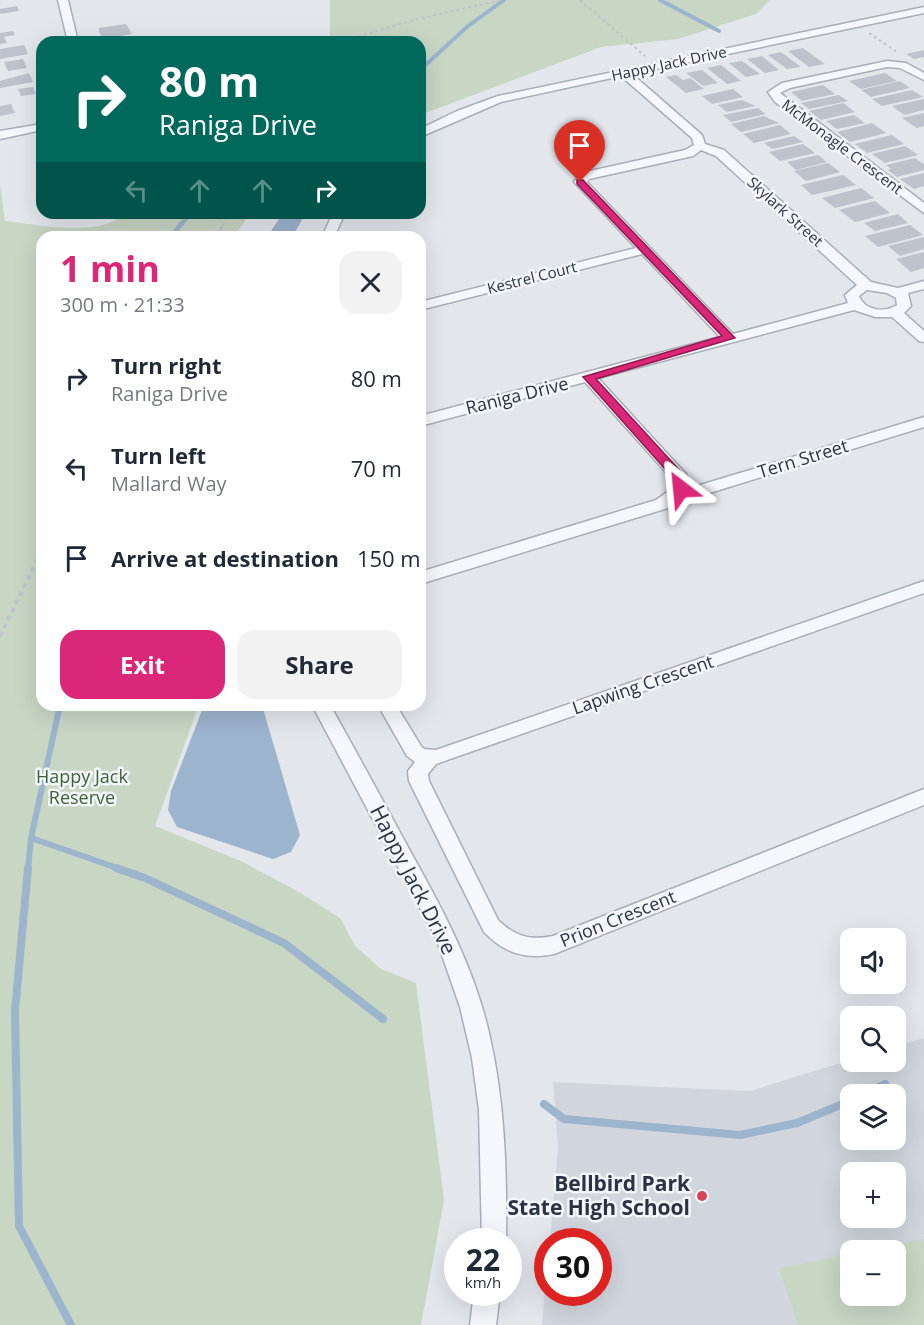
<!DOCTYPE html>
<meta charset="utf-8">
<style>
:root{--surface:#fff;--page:#f2f2f3;--text:#1f2937;--muted:#747a83;--accent:#db2777}
body{margin:0;font-family:"Open Sans",sans-serif;background:var(--page);color:var(--text);height:100vh;display:flex;flex-direction:column;font-size:22px;white-space:nowrap}
*{box-sizing:border-box;margin:0}
p{font-size:20px;color:var(--muted)}
.icon{flex:none;width:33px;height:33px;fill:none;stroke:currentColor;stroke-width:2;stroke-linecap:round;stroke-linejoin:round}
.map{position:relative;flex:1;overflow:hidden}
.side{position:absolute;left:36px;top:231px;width:390px;height:480px;display:flex;flex-direction:column;background:var(--surface);border-radius:18px;box-shadow:0 6px 24px #0002}
.side>*{flex:none}
.top-card{position:absolute;left:36px;top:36px;width:390px;height:183px;border-radius:18px;box-shadow:0 6px 24px #0002;background:#00695c;color:#fff;overflow:hidden}
.fabs{position:absolute;left:840px;top:928px;display:grid;gap:12px}
.fabs a{display:grid;place-items:center;width:66px;height:66px;border-radius:12px;background:var(--surface);box-shadow:0 6px 24px #0002;font-size:30px}
.speed{position:absolute;left:444px;top:1228px;display:flex;gap:12px;font-size:30px;font-weight:700;text-align:center}
.speed>*{display:grid;place-content:center;width:78px;height:78px;border-radius:50%;background:var(--surface);box-shadow:0 6px 24px #0002;line-height:1}
.speed small{font-size:15px;font-weight:400}
.speed .limit{border:9px solid #d22;background:#fff;color:#111}
.pin{position:absolute;display:grid;place-items:center;width:51px;height:51px;color:#fff;margin:-62px -26px;border-radius:50% 50% 50% 0;rotate:-45deg;box-shadow:0 0 6px #0007}
.pin .icon{rotate:45deg}
.me{position:absolute;width:66px;margin:-33px;rotate:331deg;stroke-linejoin:round;filter:drop-shadow(0 0 4px #0008)}
.turn{display:flex;align-items:center;gap:21px;height:126px;padding:0 24px;font-size:27px}
.turn .icon{width:78px;height:78px;stroke-width:2.5}
.turn b{display:block;font-size:42px;line-height:51px}
.lanes{display:flex;align-items:center;height:57px;padding:0 24px;background:#0003;justify-content:center;gap:30px;direction:ltr}
.lanes .off{opacity:.35}
.round{display:grid;place-items:center;flex:none;width:63px;height:63px;border-radius:18px;background:var(--page)}
.overview{display:flex;align-items:center;justify-content:space-between;height:102px;padding:0 24px}
h1{font-size:36px;font-weight:700;line-height:45px;color:var(--accent)}
.cta{display:flex;gap:12px;margin-top:auto;padding:12px 24px}
.cta a{flex:1;height:69px;border-radius:18px;background:var(--accent);color:#fff;font-size:24px;font-weight:700;line-height:69px;text-align:center}
.cta a+a{background:var(--page);color:var(--text)}
ul{padding:0;list-style:none}
li{display:flex;align-items:center;gap:18px;height:90px;padding:0 24px}
li div{flex:1}
li b{display:block;font-size:22px}
li em{font-style:normal}
.map>svg:first-child{display:block}
</style>
<div class="map">
<svg width="924" height="1325" viewBox="0 0 924 1325">
<rect width="100%" height="100%" fill="#e3e7ec"/>
<!-- built -->
<path fill="#d1d6de" fill-rule="evenodd" d="M924,1038V1325H542L547,1269L548,1293H598V1242H550L558,1148L553,1082L750,1091L850,1060L896,1062V1046ZM850,1095H896V1140H850ZM850,1173H896V1218H850ZM850,1251H896V1296H850Z"/>
<!-- green -->
<g fill="#c8d6c4">
<path d="M330,0H770L756,14L678,39L601,47L420,115V42H330Z"/>
<path d="M0,185L5,221C35,224 102,239 123,213H251L233,237H42V705H199L155,826L241,861L299,892L340,918L355,946L381,969L416,983L444,1200L421,1325H0Z"/>
<path d="M924,1239V1325H798L779,1268L850,1254V1296H896V1251H863Z"/>
</g>
<!-- water -->
<g fill="#9db4cd">
<path d="M283,213H306L292,237H267Z"/>
<path d="M204,705H262L300,835L291,852L273,859L177,827L168,810L171,791Z"/>
</g>
<g fill="none" stroke-linecap="round" stroke-linejoin="round">
<!-- stream-far3 -->
<g stroke="#9db4cd" stroke-width="4">
<path d="M660,0L719,31"/>
<path d="M420,70L468,26L504,0"/>
<path d="M181,225L191,213"/>
</g>
<!-- stream-far2 -->
<path stroke="#9db4cd" stroke-width="4.5" d="M171,237L182,223"/>
<!-- stream-far1 -->
<g stroke="#9db4cd" stroke-width="6">
<path d="M31,838L120,869"/>
<path d="M28,869L31,838L60,705"/>
</g>
<!-- stream -->
<g stroke="#9db4cd" stroke-width="8">
<path d="M28,868L15,1011L19,1226L71,1325"/>
<path d="M116,868L145,878L284,943L383,1019"/>
<path d="M862,1095L885,1084"/>
<path d="M544,1104L564,1119L740,1135L797,1123L850,1101"/>
</g>
</g>
<!-- building -->
<g fill="#bdc2cc">
<path d="M17,6L19,11L0,14V9Z"/>
<path d="M126,24L132,34L103,39L99,32V28Z"/>
<path d="M13,31L15,35L4,37L7,43L0,44V33Z"/>
<path d="M24,45L28,54L0,59V49Z"/>
<path d="M803,48L825,64L809,67L788,51Z"/>
<path d="M924,50V57L914,59L906,54Z"/>
<path d="M781,52L801,67L787,69L768,55Z"/>
<path d="M762,56L779,70L765,73L747,59Z"/>
<path d="M23,59L27,68L8,71L4,62Z"/>
<path d="M742,61L760,74L746,77L729,63Z"/>
<path d="M721,65L741,81L727,84L707,68Z"/>
<path d="M702,70L718,83L703,86L686,73Z"/>
<path d="M29,73L33,82L0,88V81Z"/>
<path d="M885,73L897,81L861,89L849,81Z"/>
<path d="M676,75L683,80L690,78L704,89L686,93L666,77Z"/>
<path d="M900,81L910,88L871,97L861,90Z"/>
<path d="M823,85L835,94L802,101L791,92Z"/>
<path d="M33,87L36,94L21,96L18,89Z"/>
<path d="M733,89L743,97L712,104L702,96Z"/>
<path d="M912,90L923,97L882,106L872,99Z"/>
<path d="M839,95L848,101L809,109L801,103Z"/>
<path d="M924,99V110L904,115L892,106Z"/>
<path d="M742,100L755,106L727,112L718,105Z"/>
<path d="M843,103L855,112L821,120L809,111Z"/>
<path d="M11,104L15,113L0,116V106Z"/>
<path d="M758,108L766,114L731,122L723,115Z"/>
<path d="M924,113V126L917,128L902,118Z"/>
<path d="M854,115L865,123L837,129L826,121Z"/>
<path d="M764,116L779,123L741,132L731,124Z"/>
<path d="M872,123L886,133L850,142L837,132Z"/>
<path d="M780,125L791,134L754,143L743,134Z"/>
<path d="M892,135L904,144L867,153L855,144Z"/>
<path d="M794,136L803,142L772,149L764,143Z"/>
<path d="M803,144L815,153L780,161L769,152Z"/>
<path d="M905,146L918,155L885,163L872,154Z"/>
<path d="M818,155L827,162L796,170L787,162Z"/>
<path d="M915,158L924,164V170L897,177L888,170L891,169L886,165Z"/>
<path d="M828,163L840,172L806,181L794,171Z"/>
<path d="M924,173V186L914,189L900,179Z"/>
<path d="M843,175L856,185L812,195L801,185Z"/>
<path d="M861,188L874,198L835,208L822,198Z"/>
<path d="M875,201L890,213L855,222L839,210Z"/>
<path d="M898,214L908,223L875,231L864,223Z"/>
<path d="M910,225L923,235L878,247L865,236Z"/>
<path d="M924,237V249L900,256L888,246Z"/>
<path d="M924,252V268L911,272L896,259Z"/>
</g>
<g fill="none" stroke-linecap="round" stroke-linejoin="round">
<!-- minor casing -->
<g stroke="#a8adb7" stroke-width="3">
<g id="minor">
<path d="M58,0H68L78,42H68Z"/>
<path d="M924,7V13L632,74L702,135L705,144L724,150L871,282L898,288L924,281V289L908,293L911,306L904,313L924,331V342L919,341L892,317H875L854,310L598,378L686,474L689,485L697,486L924,417V427L703,495H685L668,508L420,584V572L656,500L673,488L672,479L585,382L420,426V416L720,337L642,254L420,310V302L636,248L574,182L581,173L685,150L694,145L692,138L621,76L501,102L420,137V129L457,111L498,96ZM701,150L716,156L857,285L845,295L848,303L733,334L587,182L589,179L693,156ZM867,290L887,293L896,298L897,305C885,313 865,311 859,296Z"/>
<path d="M887,61L906,63L924,73V80L900,68L887,67L790,88L780,93L924,203V213L775,102L768,92L782,83Z"/>
<path d="M42,124V130L0,139V131Z"/>
<path d="M333,213H345L334,237H322Z"/>
<path d="M924,581V593L436,764L428,774L429,781L498,920C515,936 529,941 553,936L924,789V805L554,954C526,960 504,953 484,932L409,781L408,771L415,762L407,756L378,705H396L421,746L424,749L436,750Z"/>
<path d="M312,705H330C357,753 383,801 409,849C442,908 474,967 489,1033C505,1101 507,1172 506,1242H482L479,1110L472,1058L460,1007L436,938Z"/>
<path d="M474,1293H500L496,1325H470Z"/>
</g>
</g>
<!-- path-far2 -->
<g stroke="#c1c4cb" stroke-width="2" stroke-dasharray="3 3" stroke-linecap="butt">
<path d="M580,0L645,56"/>
<path d="M869,33L897,52"/>
<path d="M341,42L413,20L502,0"/>
<path d="M223,225L230,213"/>
</g>
<!-- path-far1 -->
<path stroke="#c1c4cb" stroke-width="3" stroke-dasharray="4 4" stroke-linecap="butt" d="M216,237L224,223"/>
<!-- path -->
<path stroke="#c1c4cb" stroke-width="4" stroke-dasharray="4.5 4.5" stroke-linecap="butt" d="M0,636L42,550"/>
<!-- minor -->
<use href="#minor" fill="#f6f7fa" fill-rule="evenodd"/>
</g>
<!-- route -->
<path fill="#db2777" stroke="#8e194d" stroke-width="1.5" d="M577,180H583L735,338L596,379L684,475L685,491H677L674,479L583,377L722,336L577,184Z"/>
<!-- markers -->
<circle fill="#d64458" stroke="#f3f6f9" stroke-width="2" cx="702" cy="1196" r="6"/>
<g text-anchor="middle" stroke-width="5" stroke-linejoin="round" paint-order="stroke">
<!-- far-street labels -->
<g font-size="15" fill="#2a3345" stroke="#f3f6f9">
<text transform="translate(669 64) rotate(-12)" y="5">Happy Jack Drive</text>
<text transform="translate(842 147) rotate(37)" y="5">McMonagle Crescent</text>
<text transform="translate(785 212) rotate(42)" y="5">Skylark Street</text>
<text transform="translate(532 278) rotate(-14)" y="5">Kestrel Court</text>
</g>
<!-- street labels -->
<g font-size="18" fill="#2a3345" stroke="#f3f6f9">
<text transform="translate(517 396) rotate(-14)" y="6">Raniga Drive</text>
<text transform="translate(803 459) rotate(-17)" y="6">Tern Street</text>
<text transform="translate(643 685) rotate(-19)" y="6">Lapwing Crescent</text>
<text transform="translate(618 919) rotate(-22)" y="6">Prion Crescent</text>
</g>
<!-- park labels -->
<g font-size="18" fill="#3e6236" stroke="#f3f6f9">
<text x="82" y="783">Happy Jack<tspan x="82" dy="21">Reserve</tspan></text>
</g>
<!-- near-street labels -->
<g font-size="21" fill="#2a3345" stroke="#f3f6f9">
<text transform="translate(413 880) rotate(63)" y="7">Happy Jack Drive</text>
</g>
<!-- near-poi labels -->
<g font-size="21" font-weight="bold" fill="#2a3345" stroke="#f3f6f9" text-anchor="end">
<text x="690" y="1191">Bellbird Park<tspan x="690" dy="24">State High School</tspan></text>
</g>
</g>
</svg>
<div class="fabs">
<a><svg class="icon" aria-label="sound" viewBox="0 0 24 24"><path d="M4 9h4l5-4v14l-5-4H4zM17 9q2 3 0 6"/></svg></a>
<a><svg class="icon" aria-label="search" viewBox="0 0 24 24"><circle cx="10" cy="10" r="6"/><path d="M15 15l6 6"/></svg></a>
<a><svg class="icon" aria-label="layers" viewBox="0 0 24 24"><path d="M12 4l9 5-9 5-9-5zM3 14l9 5 9-5"/></svg></a>
<a>+</a>
<a>−</a>
</div>
<div class="speed"><div>22<small>km/h</small></div><div class="limit">30</div></div>
<div class="pin" style="left:580px;top:182px;background:#d93025"><svg class="icon" aria-label="arrive" viewBox="0 0 24 24"><path d="M6 21V4h12l-3 4 3 4H6"/></svg></div>
<svg class="me" style="left:681px;top:489px" viewBox="-20 -20 40 40"><path d="M0-17L14 15 0 8-14 15z" fill="#db2777" stroke="#fff" stroke-width="4"/></svg>
<div class="top-card">
<div class="turn"><svg class="icon" aria-label="right" viewBox="0 0 24 24"><path d="M7 20v-9h11M14 6l5 5-5 5"/></svg><div><b>80 m</b>Raniga Drive</div></div>
<div class="lanes"><svg class="icon off" aria-label="left" viewBox="0 0 24 24"><path d="M17 20v-9H6M10 6l-5 5 5 5"/></svg><svg class="icon off" aria-label="ahead" viewBox="0 0 24 24"><path d="M12 20V5M6 11l6-6 6 6"/></svg><svg class="icon off" aria-label="ahead" viewBox="0 0 24 24"><path d="M12 20V5M6 11l6-6 6 6"/></svg><svg class="icon" aria-label="right" viewBox="0 0 24 24"><path d="M7 20v-9h11M14 6l5 5-5 5"/></svg></div>
</div>
<section class="side">
<div class="overview"><div><h1>1 min</h1><p>300 m · 21:33</p></div><a class="round"><svg class="icon" aria-label="close" viewBox="0 0 24 24"><path d="M6 6l12 12M18 6L6 18"/></svg></a></div>
<ul>
<li><svg class="icon" aria-label="right" viewBox="0 0 24 24"><path d="M7 20v-9h11M14 6l5 5-5 5"/></svg><div><b>Turn right</b><p>Raniga Drive</p></div><em>80 m</em></li>
<li><svg class="icon" aria-label="left" viewBox="0 0 24 24"><path d="M17 20v-9H6M10 6l-5 5 5 5"/></svg><div><b>Turn left</b><p>Mallard Way</p></div><em>70 m</em></li>
<li><svg class="icon" aria-label="arrive" viewBox="0 0 24 24"><path d="M6 21V4h12l-3 4 3 4H6"/></svg><div><b>Arrive at destination</b></div><em>150 m</em></li>
</ul>
<div class="cta"><a>Exit</a><a>Share</a></div>
</section>
</div>
